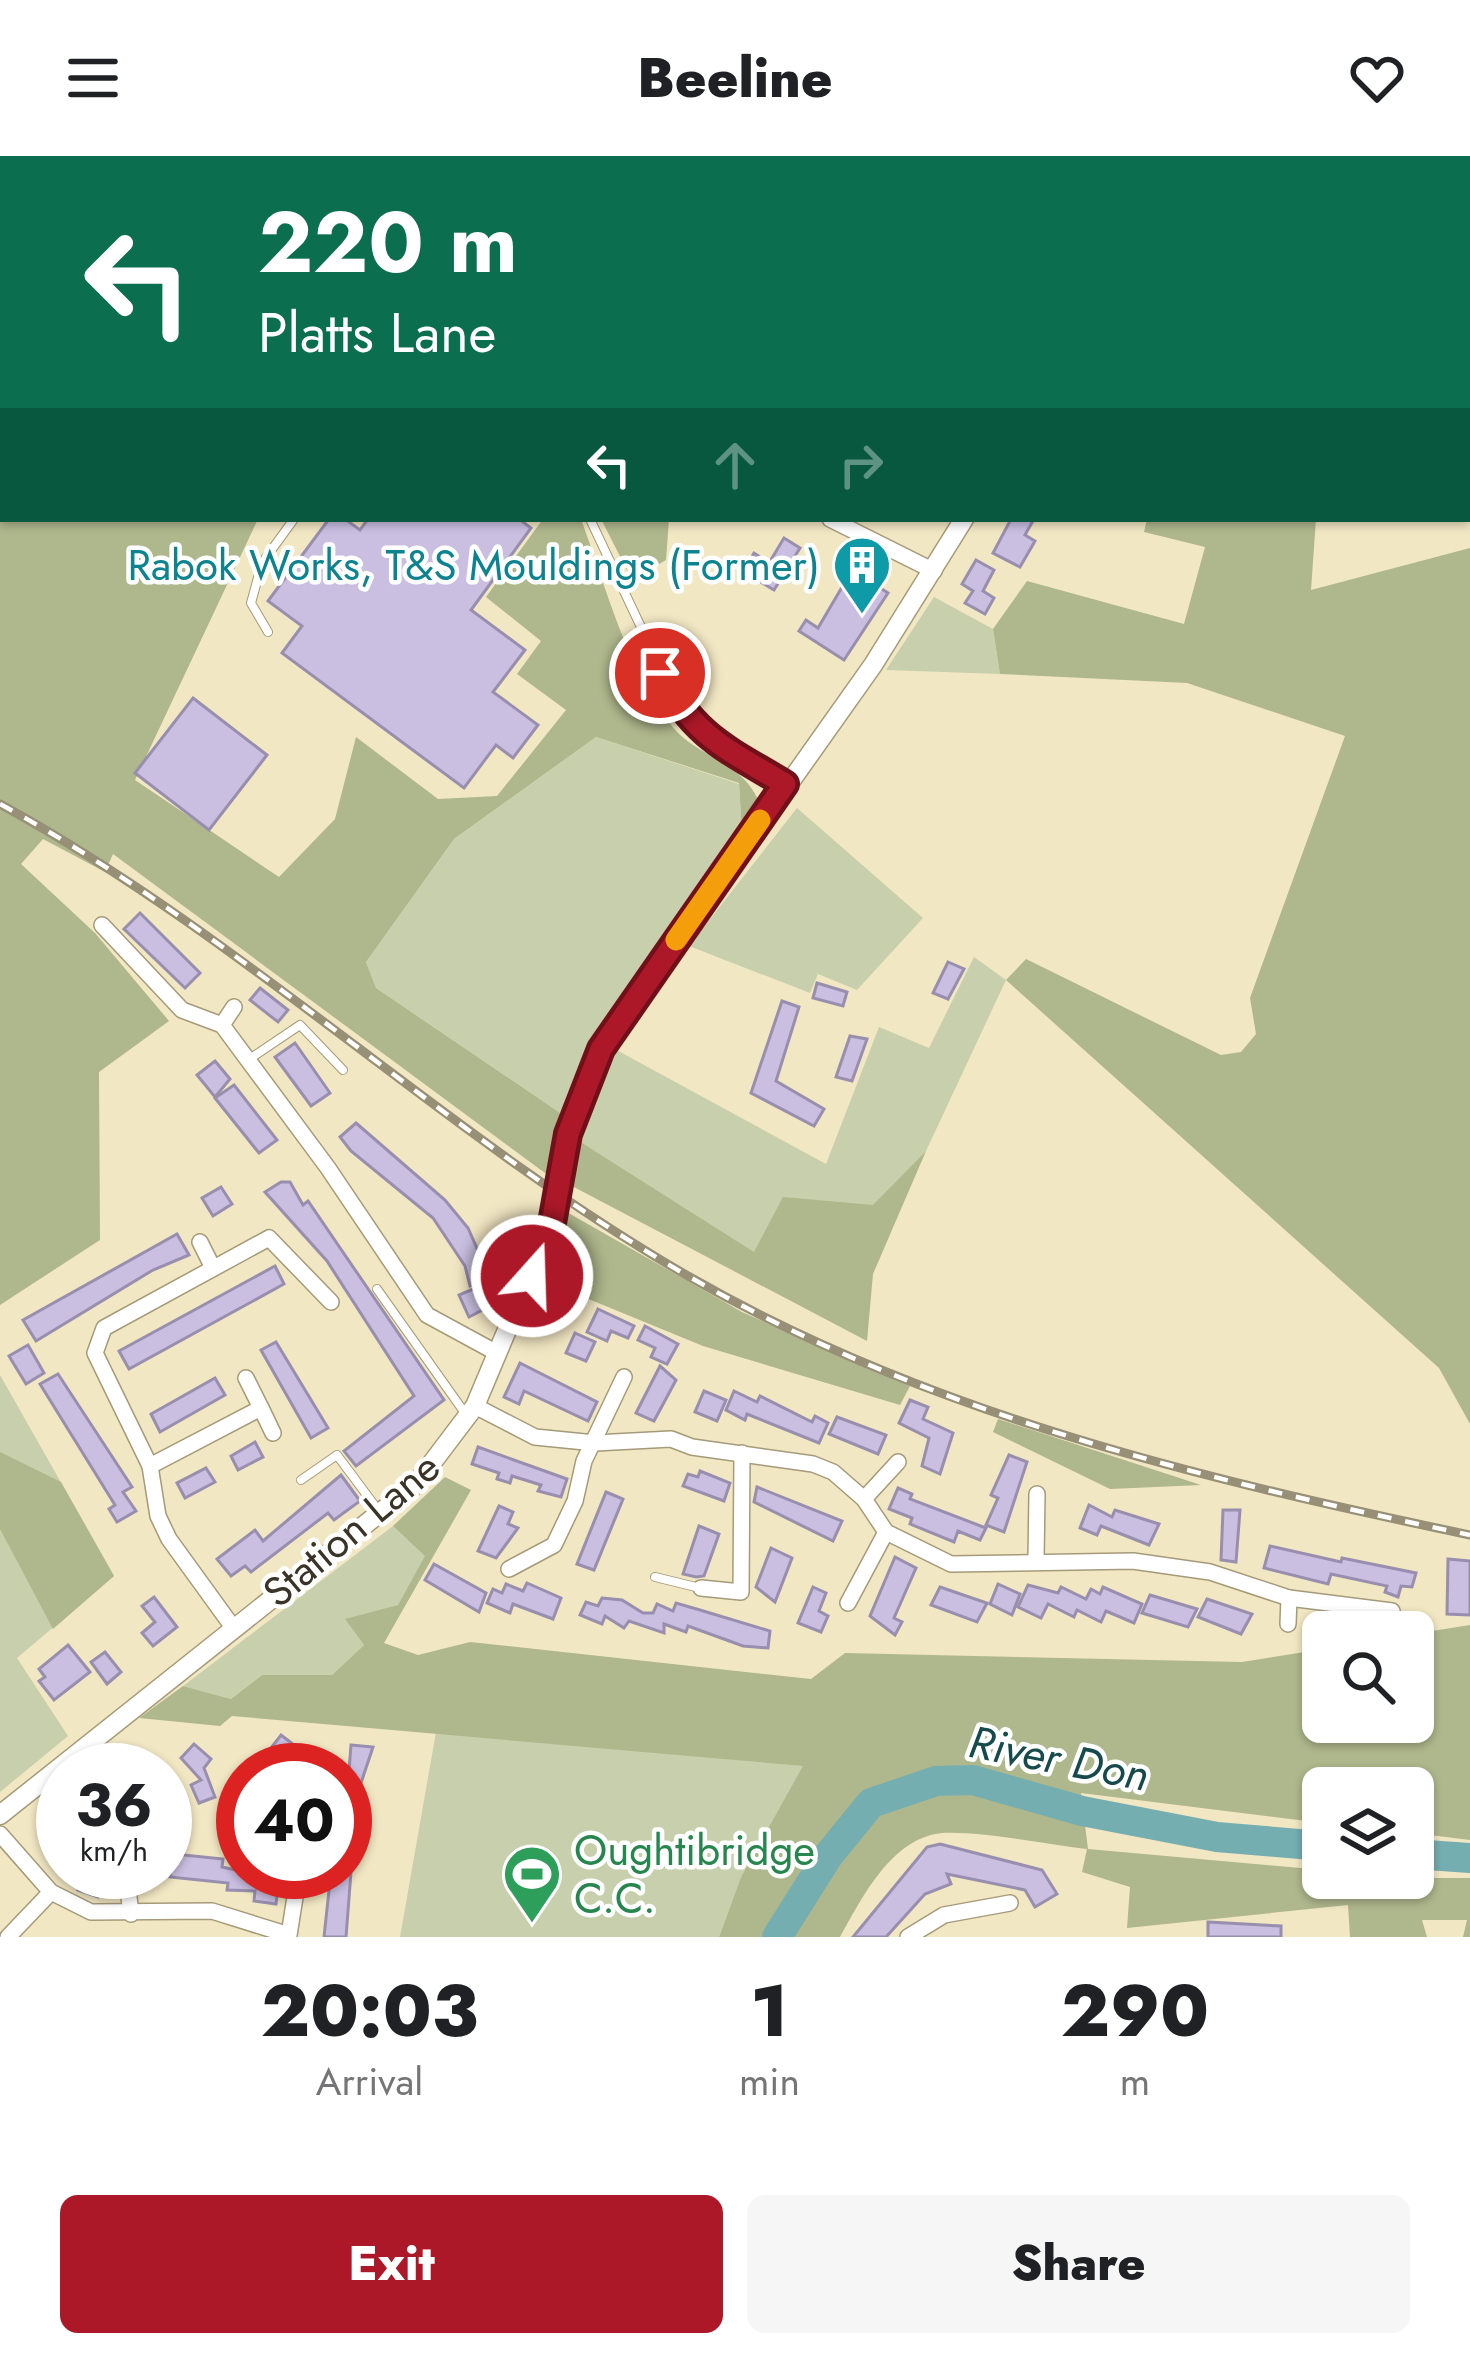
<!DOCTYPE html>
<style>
:root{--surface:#fff;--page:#f6f6f6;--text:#202124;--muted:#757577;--accent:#ac1828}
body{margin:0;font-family:Jost,sans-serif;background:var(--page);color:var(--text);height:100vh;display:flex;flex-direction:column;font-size:45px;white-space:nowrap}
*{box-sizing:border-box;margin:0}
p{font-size:39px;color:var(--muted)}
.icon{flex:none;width:66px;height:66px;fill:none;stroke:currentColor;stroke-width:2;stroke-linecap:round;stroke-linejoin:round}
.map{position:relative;height:1781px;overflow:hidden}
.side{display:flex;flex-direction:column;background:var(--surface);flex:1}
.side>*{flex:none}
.top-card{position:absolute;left:0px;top:0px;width:1470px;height:366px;box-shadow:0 3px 9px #0004;background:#0b6e4f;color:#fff;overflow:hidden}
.tools{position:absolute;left:1302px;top:1455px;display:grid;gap:24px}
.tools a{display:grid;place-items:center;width:132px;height:132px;border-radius:18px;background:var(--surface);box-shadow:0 3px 9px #0004;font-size:60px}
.speed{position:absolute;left:36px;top:1587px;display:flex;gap:24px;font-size:60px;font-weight:700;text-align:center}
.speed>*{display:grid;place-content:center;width:156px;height:156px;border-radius:50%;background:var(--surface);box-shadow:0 3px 9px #0004;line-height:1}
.speed small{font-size:30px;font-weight:400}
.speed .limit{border:18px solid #d22;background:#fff;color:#111}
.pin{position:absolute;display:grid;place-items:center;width:102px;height:102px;color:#fff;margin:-51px;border:6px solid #fff;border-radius:50%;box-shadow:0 3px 12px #0007}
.me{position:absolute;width:132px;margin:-66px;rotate:20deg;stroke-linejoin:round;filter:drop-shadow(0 0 9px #0008)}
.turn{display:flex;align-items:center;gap:42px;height:252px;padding:0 60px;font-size:54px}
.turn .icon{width:156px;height:156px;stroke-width:2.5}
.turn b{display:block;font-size:84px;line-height:102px}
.lanes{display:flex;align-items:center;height:114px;padding:0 60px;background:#0003;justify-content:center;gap:60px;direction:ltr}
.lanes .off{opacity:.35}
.eta{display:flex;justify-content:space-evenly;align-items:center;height:204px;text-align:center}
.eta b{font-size:72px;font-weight:800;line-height:84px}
.primary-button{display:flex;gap:24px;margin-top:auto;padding:24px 60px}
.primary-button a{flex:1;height:138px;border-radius:18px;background:var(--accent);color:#fff;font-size:48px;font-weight:800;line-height:138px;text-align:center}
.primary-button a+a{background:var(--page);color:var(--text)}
header{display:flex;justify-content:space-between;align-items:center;height:156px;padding:0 60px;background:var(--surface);font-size:54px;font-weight:800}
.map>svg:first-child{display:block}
</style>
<header><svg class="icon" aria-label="menu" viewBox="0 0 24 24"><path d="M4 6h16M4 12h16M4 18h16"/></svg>Beeline<svg class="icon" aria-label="heart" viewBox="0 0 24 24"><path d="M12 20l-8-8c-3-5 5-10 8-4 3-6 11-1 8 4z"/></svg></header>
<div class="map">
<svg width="1470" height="1781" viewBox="0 0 1470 1781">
<rect width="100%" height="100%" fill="#f2e7c3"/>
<!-- green -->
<g fill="#c8cfac">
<path d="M934,441L993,473L1000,518L886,514Z"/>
<path d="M596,581L739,628L742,677L595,883L566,961L376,832L366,806L454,683Z"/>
<path d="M797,652L923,762L857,834L818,818L810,837L689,790Z"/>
<path d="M974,801L1006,824L926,995L873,1050L784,1042L755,1097L576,983L611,891L826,1008L879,871L929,892Z"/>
<path d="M0,1219L114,1420L17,1502L68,1580L0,1636Z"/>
<path d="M393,1370L426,1400L398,1449L346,1464L364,1489L332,1519H262L231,1543L183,1530Z"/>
<path d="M436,1576L804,1610L741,1721L719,1781H400Z"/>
</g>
<!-- forest -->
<g fill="#afb78c">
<path d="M0,0H701L3,3V363H258L135,624L279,721L335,663L356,581L438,643L497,640L566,554L517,518L541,485L486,441L543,363H581C606,431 626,511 671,569C699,604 741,602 760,648L742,677L739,627L596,581L454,683L366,806L376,832L566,961L549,1020L113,698L105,716L43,683L21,708L95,777L169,865L99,916L100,1084L0,1149Z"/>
<path d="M601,363H669L666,404L632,424Z"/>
<path d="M1147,363H1316L1311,434L1470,392V1268L1439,1212L1006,824L1026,803L1221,899L1241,896L1256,878L1250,842L1345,580L1187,527L1000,518L993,473L1027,425L1184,468L1205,391L1144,376Z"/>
<path d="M576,983L754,1096L783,1041L873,1049L926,995L873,1118L867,1185L570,1029Z"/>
<path d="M565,1055L742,1156L910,1230L900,1249L703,1190L547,1126Z"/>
<path d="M998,1263L1201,1329L1110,1333L993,1276Z"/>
<path d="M0,1296L61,1326L114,1420L53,1473L0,1373Z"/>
<path d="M445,1321L471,1334L384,1487L418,1499L470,1486L811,1523L845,1497L1242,1506L1323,1493V1566H1413V1478L1470,1469V1684L1413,1677V1632H1323V1667L1081,1637L1088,1693L1323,1714V1722H1470V1781H1463L1467,1764H1422L1427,1781H1350L1348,1749L1127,1772L1130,1731L1082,1716L1087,1693C1052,1689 965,1672 935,1678C888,1688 861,1744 840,1781H719L741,1721L803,1610L232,1560L220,1570L139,1562L183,1530L231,1543L262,1519H332L364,1489L345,1463L398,1449L425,1400L393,1370Z"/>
</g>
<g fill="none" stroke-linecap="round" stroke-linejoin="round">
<!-- stream -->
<path stroke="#75aeb1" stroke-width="4.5" d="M531,0L532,3"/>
<!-- river -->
<g stroke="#75aeb1" stroke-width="30">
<path d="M1413,1698L1470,1702"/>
<path d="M777,1781L828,1700L871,1647L936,1625L973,1624L1082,1655L1217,1681L1323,1690"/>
</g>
</g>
<!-- building -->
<g fill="#cabfe1" stroke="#988eae" stroke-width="3">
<path d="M329,363H345L360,374L368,363H519L531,372L471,454L525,494L493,536L538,569L513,602L496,589L464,632L282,497L302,470L268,445Z"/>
<path d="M1011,363H1034L1025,379L1035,385L1020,411L993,397Z"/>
<path d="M784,382L800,392L774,434L743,415L754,397L769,407Z"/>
<path d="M976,404L994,414L983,435L994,442L985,458L965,447L973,435L962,428Z"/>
<path d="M852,414L888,437L844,504L799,475L806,464L818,472Z"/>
<path d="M193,542L267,599L209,674L135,617Z"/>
<path d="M140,757L200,817L185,832L124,773Z"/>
<path d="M948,806L964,813L948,843L933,837Z"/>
<path d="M817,827L847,836L843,850L813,842Z"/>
<path d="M260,832L288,854L278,866L250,844Z"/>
<path d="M782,845L799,851L776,925L824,953L814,970L751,937Z"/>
<path d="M850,880L867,883L852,925L836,921Z"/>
<path d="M295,887L330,937L311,950L275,901Z"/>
<path d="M215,905L230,923L215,941L197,919Z"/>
<path d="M234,929L277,984L259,997L215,942Z"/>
<path d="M356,967L445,1044L468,1072L490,1122L470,1130L465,1110L433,1062L351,995L340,981Z"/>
<path d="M281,1026H290L303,1049L308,1045L444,1244L356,1310L344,1295L414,1240L327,1105L265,1036Z"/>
<path d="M221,1031L232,1048L213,1060L202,1042Z"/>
<path d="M177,1078L189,1099L153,1114L36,1185L23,1164Z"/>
<path d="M275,1110L284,1128L129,1213L119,1195Z"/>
<path d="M478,1131L488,1151L469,1161L459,1139Z"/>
<path d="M598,1153L634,1170L628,1182L611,1175L607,1185L587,1176Z"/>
<path d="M645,1170L678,1188L667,1208L651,1201L655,1192L638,1184Z"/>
<path d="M575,1177L595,1186L586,1205L566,1197Z"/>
<path d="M276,1186L328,1272L311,1282L261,1194Z"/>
<path d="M28,1189L44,1217L26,1228L9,1200Z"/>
<path d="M520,1207L597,1246L588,1265L524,1235L519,1248L504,1241Z"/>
<path d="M660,1210L676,1224L654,1265L636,1257Z"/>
<path d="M58,1218L132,1331L123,1336L136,1355L117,1366L109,1353L115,1349L40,1228Z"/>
<path d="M215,1222L225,1239L160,1276L151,1258Z"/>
<path d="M704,1235L726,1244L717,1265L695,1256Z"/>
<path d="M734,1235L757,1246L760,1240L812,1266L815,1260L828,1267L819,1287L747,1258L745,1264L726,1254Z"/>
<path d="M910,1244L928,1251L923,1263L953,1277L940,1318L922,1310L929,1282L899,1267Z"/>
<path d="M837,1261L886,1279L878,1298L829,1278Z"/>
<path d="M255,1286L263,1301L238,1314L231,1300Z"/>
<path d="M478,1291L567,1323L561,1341L538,1335L541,1329L512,1320L510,1327L497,1323L499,1317L472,1308Z"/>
<path d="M1009,1299L1027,1306L1004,1376L986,1369L998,1342L991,1339Z"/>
<path d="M206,1312L215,1326L185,1342L177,1327Z"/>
<path d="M700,1315L730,1327L724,1345L683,1330L688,1318L698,1321Z"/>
<path d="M341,1319L360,1345L334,1364L328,1357L251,1416L245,1410L231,1420L217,1403L255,1374L263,1385Z"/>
<path d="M757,1331L842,1365L833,1385L754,1346Z"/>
<path d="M898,1332L912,1338L910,1343L986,1372L980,1384L958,1375L954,1386L910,1368L912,1362L889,1353Z"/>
<path d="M606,1336L623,1343L594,1414L577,1408Z"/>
<path d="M1089,1349L1112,1361L1115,1354L1159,1368L1149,1389L1101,1370L1097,1379L1080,1372Z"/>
<path d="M499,1350L513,1356L508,1368L518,1372L496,1402L478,1395Z"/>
<path d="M1223,1354H1240L1236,1406L1221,1404Z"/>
<path d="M699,1370L719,1378L704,1420L696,1421L683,1418Z"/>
<path d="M1270,1390L1341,1406L1342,1402L1416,1417L1412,1431L1401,1430L1398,1441L1385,1436L1387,1430L1331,1418L1328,1428L1264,1412Z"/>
<path d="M771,1392L792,1402L775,1446L756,1431Z"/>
<path d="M895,1401L916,1412L894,1462L902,1466L895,1479L870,1460Z"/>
<path d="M1448,1403L1470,1405V1459L1447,1458Z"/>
<path d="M434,1408L486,1437L479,1456L425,1424Z"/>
<path d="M527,1427L561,1442L553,1463L513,1448L510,1457L487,1447L493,1433L502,1437L506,1428L523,1435Z"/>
<path d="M998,1428L1020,1438L1012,1459L990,1448Z"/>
<path d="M1028,1429L1058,1437L1061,1431L1086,1443L1091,1433L1100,1438L1103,1431L1142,1448L1134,1467L1106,1455L1101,1466L1077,1454L1074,1461L1048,1448L1041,1462L1018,1451Z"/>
<path d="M813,1431L826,1437L819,1455L828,1460L821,1476L798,1467Z"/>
<path d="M940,1431L987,1447L977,1466L931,1449Z"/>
<path d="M1150,1439L1197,1453L1188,1471L1142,1457Z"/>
<path d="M154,1441L177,1471L153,1490L142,1477L155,1466L142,1450Z"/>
<path d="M602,1442L622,1444L643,1457H653L657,1448L673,1455L676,1447L700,1454L770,1475L768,1492L743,1490L688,1470L686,1476L664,1468V1477L629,1465L624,1472L605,1460L602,1468L580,1459L586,1446L598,1450Z"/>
<path d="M1207,1443L1252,1458L1241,1478L1198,1461Z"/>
<path d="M68,1489L90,1516L54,1544L39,1525L45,1521L39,1513Z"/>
<path d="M105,1496L121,1516L107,1528L91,1506Z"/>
<path d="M281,1579L298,1592L281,1614H254Z"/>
<path d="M194,1588L211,1603L204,1612L215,1641L199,1647L191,1629L201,1624L181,1602Z"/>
<path d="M351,1589L373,1591L357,1639L356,1666H345Z"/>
<path d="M940,1688L1042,1714L1057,1738L1035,1751L1025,1734L947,1718L951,1728L925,1738L886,1781H853L927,1691Z"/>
<path d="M174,1698L223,1703L222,1711L279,1723L276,1748L254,1745L255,1735L227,1734L228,1727L170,1721Z"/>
<path d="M84,1716L107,1721L98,1741L78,1734Z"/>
<path d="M331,1716H351L346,1781H324Z"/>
<path d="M1208,1766L1281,1770V1781H1208Z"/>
</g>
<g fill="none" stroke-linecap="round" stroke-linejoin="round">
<!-- service casing -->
<g stroke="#a59a79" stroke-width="10">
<g id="service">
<path d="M764,0L765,3"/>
<path d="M590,363L682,558L706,581L784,627"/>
<path d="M268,476L251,447L262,407L294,363"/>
<path d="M248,904L300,869L343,914"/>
<path d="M377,1133L467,1260"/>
<path d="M301,1324L337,1299L378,1354"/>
<path d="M655,1421L700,1432"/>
</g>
</g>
<!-- minor casing -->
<g stroke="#a59a79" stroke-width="18">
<g id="minor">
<path d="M830,363L934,415"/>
<path d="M102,769L182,854L222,869L328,1012L427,1159L497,1197"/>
<path d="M222,869L234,851"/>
<path d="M200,1086L213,1112"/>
<path d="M246,1222L261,1252"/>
<path d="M475,1250L535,1281L595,1287L671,1283L692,1291L813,1308L833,1316L864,1343L886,1376L951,1408L1133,1405L1210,1416L1289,1442L1392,1455"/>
<path d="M150,1310L261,1252L273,1277"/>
<path d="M864,1343L898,1306"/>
<path d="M1036,1403L1037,1338"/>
<path d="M509,1413L554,1389L575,1345L584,1305L624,1221"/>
<path d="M701,1432L741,1436L742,1297"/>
<path d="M848,1447L886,1376"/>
<path d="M1288,1468L1289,1442"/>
<path d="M232,1470L169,1383L158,1360L150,1310L95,1197L104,1172L269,1082L331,1146"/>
<path d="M0,1678L51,1736L91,1756L212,1755L289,1779L299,1716"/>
<path d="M126,1716L131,1758"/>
<path d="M8,1781L51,1736"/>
<path d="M908,1781L944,1759L1010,1747"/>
</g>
</g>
<!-- tertiary casing -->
<g stroke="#a59a79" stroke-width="21">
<g id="tertiary">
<path d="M1098,3L1099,0"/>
<path d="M564,998L601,893L873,509L964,363"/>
<path d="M0,1659L416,1328L475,1250L552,1067"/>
</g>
</g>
<!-- service -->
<use href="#service" stroke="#fff" stroke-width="8"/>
<!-- minor -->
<use href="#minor" stroke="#fff" stroke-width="15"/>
<!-- tertiary -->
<use href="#tertiary" stroke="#fff" stroke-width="18"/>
<!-- rail casing -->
<g stroke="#978f76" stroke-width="9">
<path id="rail" d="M0,648C245,782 447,981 688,1120C928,1258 1202,1323 1470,1379"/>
</g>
<!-- rail -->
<use href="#rail" stroke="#fff" stroke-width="4.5" stroke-dasharray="14" stroke-linecap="butt"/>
<!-- tertiary-bridge casing -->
<g stroke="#a59a79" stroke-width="21" stroke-linecap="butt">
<path id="tertiary-bridge" d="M552,1067L564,998"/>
</g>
<!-- tertiary-bridge -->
<use href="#tertiary-bridge" stroke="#fff" stroke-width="18"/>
</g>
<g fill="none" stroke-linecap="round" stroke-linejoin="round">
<!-- route casing -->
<g stroke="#70101a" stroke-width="30">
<path id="route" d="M532,1120L552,1067L568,978L601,893L785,628C725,592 695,581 660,517"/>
</g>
<!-- route -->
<use href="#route" stroke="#ac1828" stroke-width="21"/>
<!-- slow -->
<path stroke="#f59e0b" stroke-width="21" d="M676,784L760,664"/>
</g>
<!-- icons -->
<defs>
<g id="building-pin" transform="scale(3)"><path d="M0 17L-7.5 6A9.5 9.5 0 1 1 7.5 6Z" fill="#0f9aa8" stroke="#fff"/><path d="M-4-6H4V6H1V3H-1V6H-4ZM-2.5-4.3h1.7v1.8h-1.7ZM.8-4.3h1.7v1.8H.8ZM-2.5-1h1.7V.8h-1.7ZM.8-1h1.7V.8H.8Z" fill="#fff"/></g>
<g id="stadium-pin" transform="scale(3)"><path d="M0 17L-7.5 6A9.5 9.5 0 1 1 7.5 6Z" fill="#2e9e5b" stroke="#fff"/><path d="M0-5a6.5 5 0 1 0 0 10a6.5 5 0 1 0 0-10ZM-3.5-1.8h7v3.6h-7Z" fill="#fff"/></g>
</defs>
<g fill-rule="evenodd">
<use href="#building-pin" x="862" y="409"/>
<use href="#stadium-pin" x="532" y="1718"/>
</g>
<g text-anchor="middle" stroke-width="9" stroke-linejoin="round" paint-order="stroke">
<!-- culture labels -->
<g font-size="42" fill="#0d838f" stroke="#fff" text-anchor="end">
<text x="820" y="424">Rabok Works, T&amp;S Mouldings (Former)</text>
</g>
<!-- street labels -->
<g font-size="42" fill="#393427" stroke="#fff">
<text transform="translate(351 1373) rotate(-40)" y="15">Station Lane</text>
</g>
<!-- leisure labels -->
<g font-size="42" fill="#27864d" stroke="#fff" text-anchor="start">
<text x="574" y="1709">Oughtibridge<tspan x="574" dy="48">C.C.</tspan></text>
</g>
<!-- water labels -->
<g font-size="45" font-style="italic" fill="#164a4c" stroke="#fff">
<text transform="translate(1059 1602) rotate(11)" y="16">River Don</text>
</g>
</g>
</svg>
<div class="tools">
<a><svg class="icon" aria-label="search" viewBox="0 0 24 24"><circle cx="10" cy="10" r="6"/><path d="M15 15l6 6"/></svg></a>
<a><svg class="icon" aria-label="layers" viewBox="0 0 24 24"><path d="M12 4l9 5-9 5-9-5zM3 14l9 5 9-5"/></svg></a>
</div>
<div class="speed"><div>36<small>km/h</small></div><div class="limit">40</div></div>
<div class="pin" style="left:660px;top:517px;background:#d93025"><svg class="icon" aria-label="arrive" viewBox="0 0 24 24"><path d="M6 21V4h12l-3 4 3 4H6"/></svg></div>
<svg class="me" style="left:532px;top:1120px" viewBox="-20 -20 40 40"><circle r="17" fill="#ac1828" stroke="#fff" stroke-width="3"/><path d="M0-11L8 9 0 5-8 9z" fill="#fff"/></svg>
<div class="top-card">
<div class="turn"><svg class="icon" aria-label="left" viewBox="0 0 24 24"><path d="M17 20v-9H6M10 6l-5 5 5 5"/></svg><div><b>220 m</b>Platts Lane</div></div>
<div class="lanes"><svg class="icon" aria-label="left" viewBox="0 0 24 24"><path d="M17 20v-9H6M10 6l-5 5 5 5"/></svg><svg class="icon off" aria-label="ahead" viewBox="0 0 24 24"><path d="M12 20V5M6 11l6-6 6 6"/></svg><svg class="icon off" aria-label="right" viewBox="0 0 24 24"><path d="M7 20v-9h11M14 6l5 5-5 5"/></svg></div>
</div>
</div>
<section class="side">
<div class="eta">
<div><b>20:03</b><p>Arrival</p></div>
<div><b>1</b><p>min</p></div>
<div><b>290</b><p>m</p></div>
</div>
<div class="primary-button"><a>Exit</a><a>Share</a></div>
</section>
